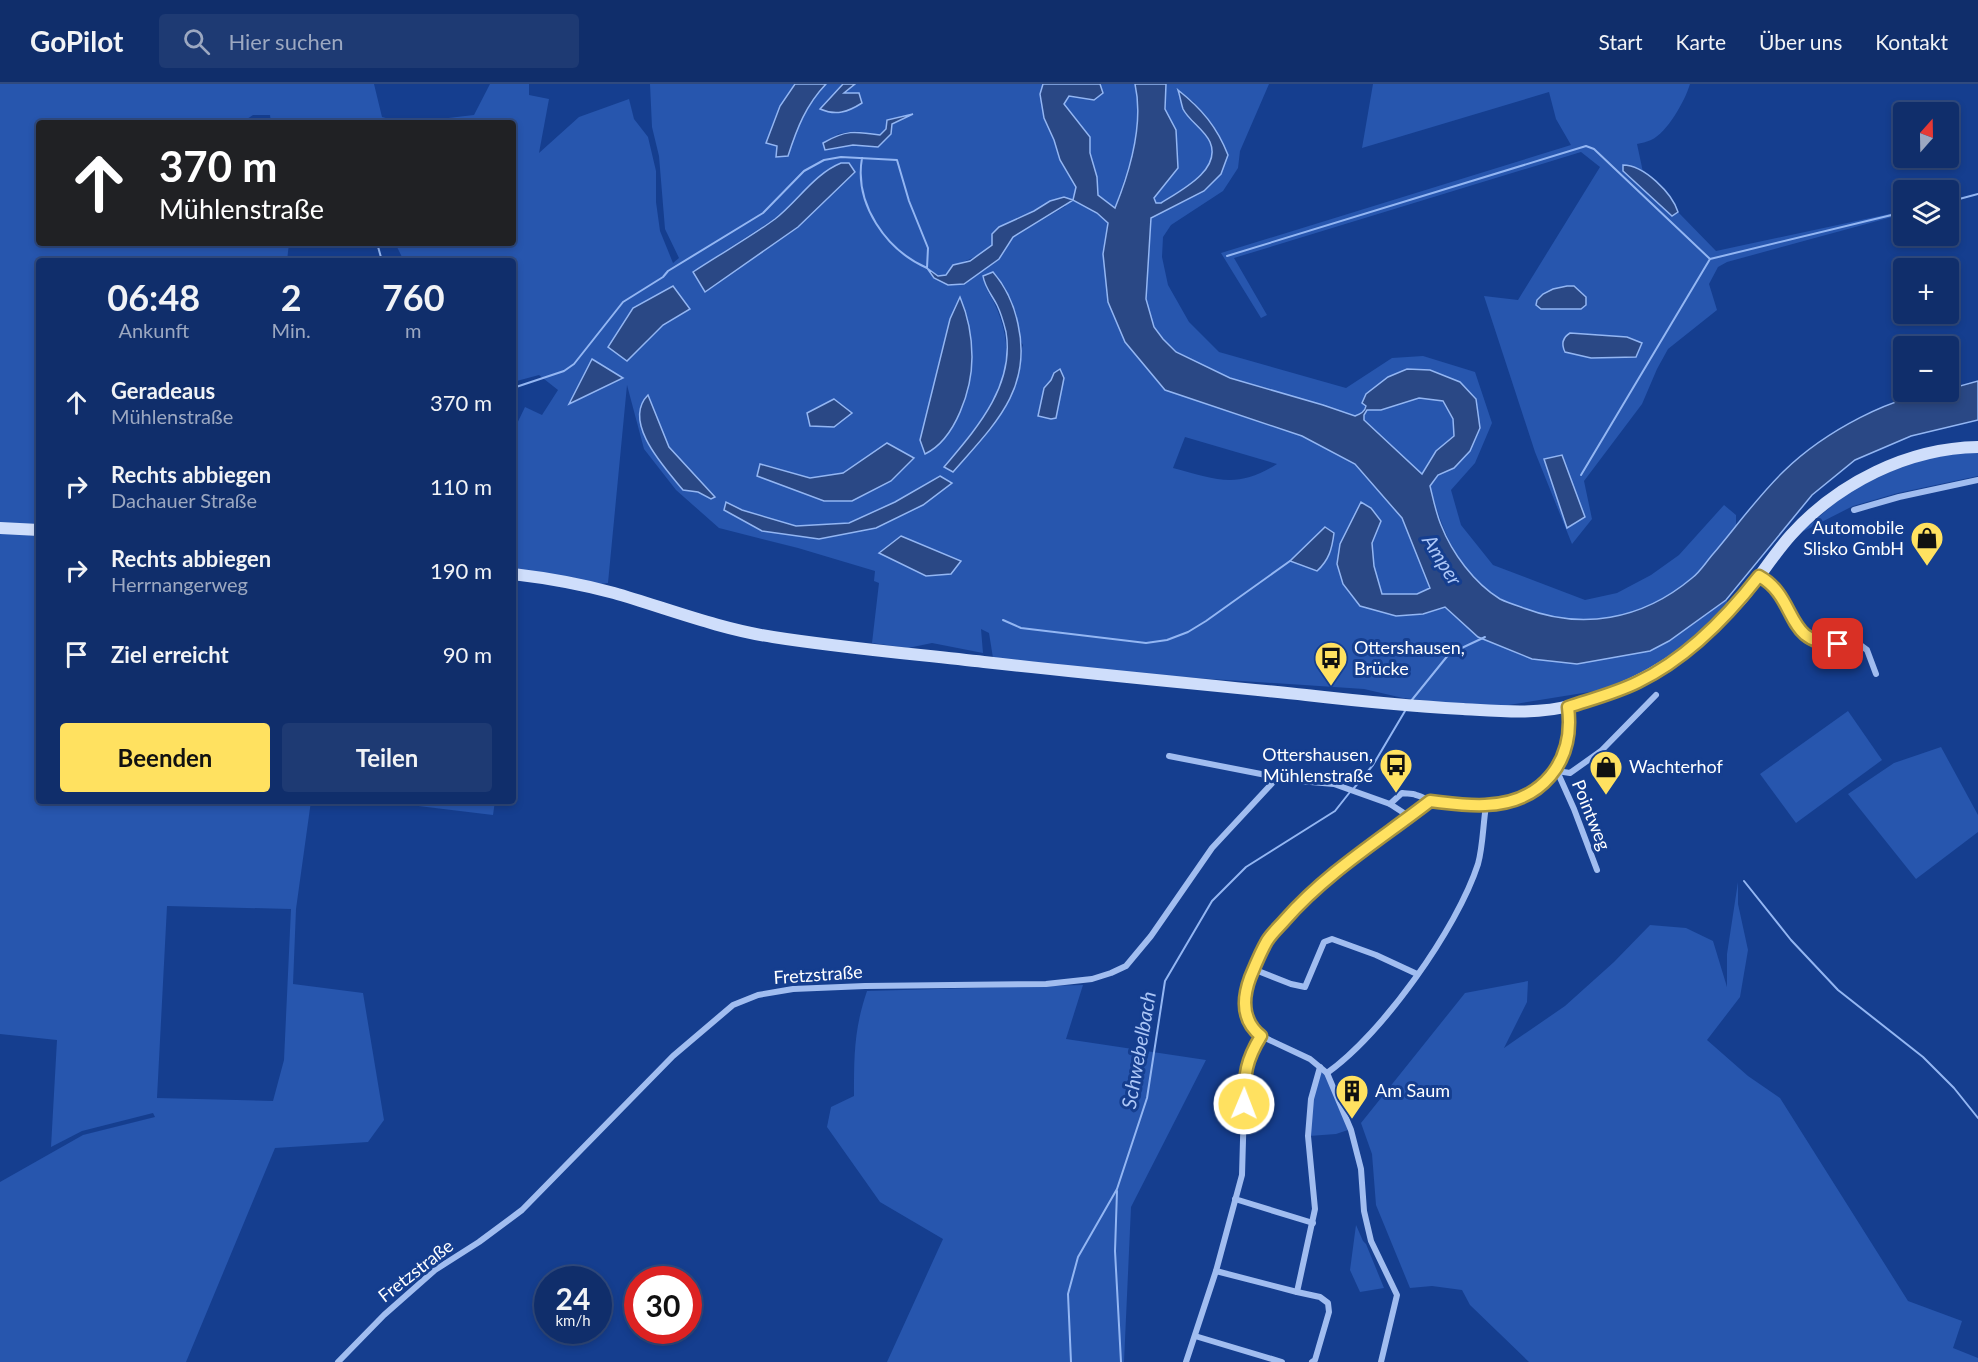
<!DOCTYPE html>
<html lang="de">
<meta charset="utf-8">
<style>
:root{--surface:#102e6b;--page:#1e3a73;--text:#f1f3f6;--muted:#9ca8c1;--line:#304a7e;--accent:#ffe160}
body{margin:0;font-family:Lato,sans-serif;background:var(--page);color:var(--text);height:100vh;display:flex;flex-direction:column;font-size:22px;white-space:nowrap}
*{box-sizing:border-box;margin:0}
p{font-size:20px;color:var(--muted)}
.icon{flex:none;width:33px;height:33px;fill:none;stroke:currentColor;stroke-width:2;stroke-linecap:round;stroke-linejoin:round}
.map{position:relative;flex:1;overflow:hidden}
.drawer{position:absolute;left:36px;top:174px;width:480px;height:546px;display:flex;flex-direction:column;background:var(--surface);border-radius:6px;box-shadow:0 3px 9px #0003,0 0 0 2px var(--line)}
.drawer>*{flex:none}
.banner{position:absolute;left:36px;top:36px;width:480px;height:126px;border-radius:6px;box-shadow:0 3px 9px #0003,0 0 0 2px var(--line);background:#202124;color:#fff;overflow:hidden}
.needle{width:39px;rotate:20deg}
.buttons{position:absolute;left:1893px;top:18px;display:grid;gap:12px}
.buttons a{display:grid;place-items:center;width:66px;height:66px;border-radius:6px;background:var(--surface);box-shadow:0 3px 9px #0003,0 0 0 2px var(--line);font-size:30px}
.speed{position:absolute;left:534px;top:1182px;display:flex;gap:12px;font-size:30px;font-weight:700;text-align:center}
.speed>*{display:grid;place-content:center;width:78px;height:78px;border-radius:50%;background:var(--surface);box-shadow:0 3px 9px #0003,0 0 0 2px var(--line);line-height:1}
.speed small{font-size:15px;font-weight:400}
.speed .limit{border:9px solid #d22;background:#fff;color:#111}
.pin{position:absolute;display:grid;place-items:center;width:51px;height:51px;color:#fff;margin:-26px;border-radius:12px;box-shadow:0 3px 9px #0006}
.me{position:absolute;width:66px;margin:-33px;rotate:1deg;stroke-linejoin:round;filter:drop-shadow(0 0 4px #0008)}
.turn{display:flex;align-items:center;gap:21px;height:126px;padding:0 24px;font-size:27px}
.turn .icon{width:78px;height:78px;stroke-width:2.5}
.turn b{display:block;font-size:42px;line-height:51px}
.eta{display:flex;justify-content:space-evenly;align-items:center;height:102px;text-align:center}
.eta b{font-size:36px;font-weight:700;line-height:42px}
.cta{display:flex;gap:12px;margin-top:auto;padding:12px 24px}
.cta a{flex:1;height:69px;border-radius:6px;background:var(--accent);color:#111;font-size:24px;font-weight:700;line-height:69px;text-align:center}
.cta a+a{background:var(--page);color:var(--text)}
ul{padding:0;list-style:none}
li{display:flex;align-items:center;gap:18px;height:84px;padding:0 24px}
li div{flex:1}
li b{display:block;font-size:22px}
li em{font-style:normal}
header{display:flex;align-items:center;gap:36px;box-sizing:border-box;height:84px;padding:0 30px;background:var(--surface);border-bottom:2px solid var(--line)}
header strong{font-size:28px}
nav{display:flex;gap:33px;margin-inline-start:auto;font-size:21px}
.search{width:420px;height:54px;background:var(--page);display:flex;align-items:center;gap:15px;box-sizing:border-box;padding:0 21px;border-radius:6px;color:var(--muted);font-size:22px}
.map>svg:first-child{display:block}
</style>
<header>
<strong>GoPilot</strong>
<div class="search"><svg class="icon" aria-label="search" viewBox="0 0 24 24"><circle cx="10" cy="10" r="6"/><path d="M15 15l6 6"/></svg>Hier suchen</div>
<nav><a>Start</a><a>Karte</a><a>Über uns</a><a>Kontakt</a></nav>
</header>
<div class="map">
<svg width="1978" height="1278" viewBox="0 0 1978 1278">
<rect width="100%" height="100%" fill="#153e8f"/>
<!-- green -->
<g fill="#2756ae" fill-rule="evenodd">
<path d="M0,0H374L382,33L405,39L474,31L490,0H529V11L549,15L539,69L579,33L629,15L634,35L648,53L656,87V118L660,147L673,179L679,174L665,145L659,72L652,43L650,0H795C782,19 772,36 767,59L777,62L776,73L788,71C797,44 806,21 826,0H843L820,25C837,32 848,28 862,19L843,10L855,0H1043L1040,10L1044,34L1054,56L1060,77L1076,103L1074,116L1097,129L1108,139L1103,170L1108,218L1125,258L1165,306L1302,352L1355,380L1402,434L1431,504L1417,510H1382L1374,482L1372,459L1381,437L1343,500L1423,530L1445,523L1478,553L1669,557L1726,516L1731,522L1665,576L1608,605L1490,624L1403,614L1364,605L1165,592L993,574L989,549L981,545L983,569L932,559L908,564L872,559L879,499L874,497L875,487L798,464L719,444L676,406L644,365L627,301L608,499L600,500L513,485V348L525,323L542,331L558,306L539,291L513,298V177H404L395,159H513V39H271L270,31H253L241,39H210L202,34L193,39H39V159H289L287,177H39V717H311L296,825L293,900L363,909L384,1036L368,1058L275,1064L186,1278H0V1098L83,1051L155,1033L153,1029L82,1047L51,1063L57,956L0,950ZM909,32L892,40L878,63L853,61L825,66L838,50L856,47L880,52L886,45L887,36ZM798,115L705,207L694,187L774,135ZM1050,117L1066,122L1013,153L999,175L964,200L934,194L929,185L939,192L946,191L953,181C991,172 1018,137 1050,117ZM984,201L1023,261L997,337L944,383C953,371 964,359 974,347C1012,298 1018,254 984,201ZM960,214C975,248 972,276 966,311L937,286L950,235ZM633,224L690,225L663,241L627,277L608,263ZM648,311L669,363L715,413L711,415L698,408L683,406ZM1185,353L1277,380C1236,406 1216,395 1173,384ZM887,359L824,417L760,381L810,394L843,389ZM726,418L742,426L796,442L849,439L895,418L876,444L762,447ZM167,822L291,825L284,976L273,1017L157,1014Z"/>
<path d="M1100,0H1135C1145,42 1128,84 1115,124L1098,111L1097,93L1090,69V53L1064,20L1069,12L1103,9Z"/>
<path d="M1166,0H1269L1240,67L1238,84L1223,107L1171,141L1163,153L1162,173L1168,201L1189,238L1219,268L1346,304L1392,274L1423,272L1475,288L1492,339L1475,379L1451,406L1461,441L1493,481L1585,516L1617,509L1651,491L1679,471L1724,421L1736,431V442C1723,459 1709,480 1692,494C1671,512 1642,528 1615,534C1583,541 1529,532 1500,515C1492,510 1483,501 1476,495C1450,469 1439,435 1430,402L1438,391L1454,384L1460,298L1366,322L1361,330L1355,332L1323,321L1230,294L1175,268L1162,255L1154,243L1146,215L1151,134L1204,107L1228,71L1194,18L1178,7C1180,13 1181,20 1183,25C1189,36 1201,45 1208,54C1227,82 1179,107 1161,119H1155L1154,114L1178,84L1176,46L1165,25Z"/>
<path d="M1373,0H1690C1685,17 1667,49 1651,56C1647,58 1641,59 1637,60L1643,88L1628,81L1623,87L1672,132L1678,128L1716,167L1903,127V130L1727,178L1718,183L1709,200L1717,226L1668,265L1657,285L1642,320L1584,397L1592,435L1572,460L1535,368L1484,212L1518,216L1600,83L1581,68L1234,174L1267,231L1261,234L1221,169L1571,61L1556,35L1549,8L1362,64Z"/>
<path d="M1419,314L1443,316L1453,335L1454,352L1436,367L1422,390L1364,336V331L1367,326H1381Z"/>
<path d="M1978,368V392L1898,409L1853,422L1800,449L1848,408L1892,387L1928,374L1956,369Z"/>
<path d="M1848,627L1882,676L1796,739L1760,690Z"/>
<path d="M1941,663L1978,731V748L1916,795L1848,710L1894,679Z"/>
<path d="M377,717H495L493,731Z"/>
<path d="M1738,798V820L1748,866L1740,913L1707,956L1748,992L1780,1014L1908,1217L1962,1237L1953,1264L1978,1274V1278H1529L1470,1221L1462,1206L1432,1202L1410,1204L1376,1121L1372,1070L1361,1039L1465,909L1528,897L1527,918L1504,964L1565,922L1614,878L1650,841L1686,844L1713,857L1727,903V870Z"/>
<path d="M1083,901L1066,955L1206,976L1131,1123L1124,1278H887L943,1155L880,1118L827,1043L831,1023L854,1012C854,972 854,945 867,907Z"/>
<path d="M1320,985L1326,990L1348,1046L1336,1050L1309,1052L1312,1015Z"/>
<path d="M1356,1141L1363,1157L1366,1160L1384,1204L1360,1208L1350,1186Z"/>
</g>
<!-- water -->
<g fill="#2a4885" stroke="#93b6f3" stroke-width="1.5" fill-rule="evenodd">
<path d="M795,0H826C806,21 797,44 788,72L776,73L777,62L766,59L780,22Z"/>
<path d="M843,0H855L844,9H859L862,19C848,28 836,32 820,25Z"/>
<path d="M1043,0H1100L1103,9L1094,16L1069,12L1064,20L1090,53V69L1097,93L1098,111L1115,124C1130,87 1144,40 1135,0H1166L1165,25L1176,46L1178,84L1154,114L1156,119H1161C1180,107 1222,86 1210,58C1204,45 1189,37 1183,25C1181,19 1180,12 1178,6C1202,25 1217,43 1228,71L1221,90L1204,107L1151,134L1146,215L1154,243L1163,255L1176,268L1230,294L1323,321L1355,332C1360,330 1365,328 1366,322L1362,319L1366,310L1388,293L1407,285L1430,286L1460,298L1476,315L1480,344L1470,367L1454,384L1438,391L1430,402C1433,414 1436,429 1441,441C1452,469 1474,499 1500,515C1506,518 1515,521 1521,523C1581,547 1642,536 1692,494C1700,488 1706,478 1713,470C1736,443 1758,412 1784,387C1822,350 1894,308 1948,308L1949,305L1978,297V336L1911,352L1855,376L1812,411L1726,516L1669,557L1650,567L1577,580L1532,575L1478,553L1445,523L1423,530L1396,532L1360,522L1343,500L1337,480L1340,460L1361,418L1371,424L1381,437L1372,459L1374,482L1382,510H1417L1430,504L1402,434L1355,380L1302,352L1165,306L1125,258L1108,218L1103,170L1108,139L1097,129L1073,116L1013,153L999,175L964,200L948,201L934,194L927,184L938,192L946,191L953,181L970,177L992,161V150L999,143L1034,127L1050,117L1064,113L1073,116L1076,103L1060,76L1054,56L1044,34L1040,10ZM1419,314L1443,317L1453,335L1454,352L1436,367L1422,390L1364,336V331L1367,326H1381Z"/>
<path d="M913,30L892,40L891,50L878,63L853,61L825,66L823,59C845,46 855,47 880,51L886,45L887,36Z"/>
<path d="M841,79H849L855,88L798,143L705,208L693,188C720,170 749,154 775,135C798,117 814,90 841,79Z"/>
<path d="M1623,81C1644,81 1672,109 1678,128L1672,132L1623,87Z"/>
<path d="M993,188C1006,203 1014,221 1018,240C1033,306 993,342 953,388L944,383C976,345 1015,302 1006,248C1004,240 1001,229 997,221C992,211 985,204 983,192Z"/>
<path d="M673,202L690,225L663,241L627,277L608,263L633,224Z"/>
<path d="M1567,202H1574L1586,213V221L1581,225H1541L1536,221L1537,216L1543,210L1553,205Z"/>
<path d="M960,213C968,232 972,252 972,273C972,305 956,355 925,370L920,356L950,235Z"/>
<path d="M1570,249L1627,253L1642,259L1636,273L1591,274L1565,268C1561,260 1562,254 1570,249Z"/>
<path d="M592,275L623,294L569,320Z"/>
<path d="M1060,285L1064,294L1056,334L1051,335L1038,332L1044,304L1051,296L1054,289Z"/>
<path d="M648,311L669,363L715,413L711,415L698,408L683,406C666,385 621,338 648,311Z"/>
<path d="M834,315L852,329L834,343L810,342L807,329Z"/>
<path d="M887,359L914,374L891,397L852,417H824L757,392L760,380L810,394L843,389Z"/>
<path d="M1562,371L1585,433L1567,444L1544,375Z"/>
<path d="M940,392L952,399L923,421L876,444L819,455L762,447L724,426L726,418L742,426L796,442L849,439L895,418Z"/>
<path d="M1325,443L1334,449C1332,465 1329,476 1317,487L1290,477Z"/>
<path d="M901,452L961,477L951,490L926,492L879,469Z"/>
</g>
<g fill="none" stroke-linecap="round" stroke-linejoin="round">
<!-- stream -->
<g stroke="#93b6f3" stroke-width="2">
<path d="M1948,118L1978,110"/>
<path d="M377,159L382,177"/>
<path d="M1227,172L1586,62L1594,65L1710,175L1904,128"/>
<path d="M513,304L564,287L574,280L623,218L663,193L668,187L763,129L804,87L824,76L841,73L897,76L909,117L928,164L927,184C886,166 854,120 862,74"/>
<path d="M1581,391L1710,175"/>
<path d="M1003,536L1021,544L1146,559L1167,556L1188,548L1206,537L1290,477"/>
<path d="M1411,617L1449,570L1485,553"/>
<path d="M1354,704L1373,681L1405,627"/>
<path d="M1744,797L1791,856L1838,906L1923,973L1954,1004L1978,1034"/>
<path d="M1117,1107L1115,1167L1121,1278"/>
<path d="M1071,1278L1068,1210L1078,1173L1117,1105L1147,1014L1165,897L1212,817L1246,783L1335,727L1350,708"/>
</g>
<!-- street -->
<g stroke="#a1bdf0" stroke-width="6">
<path d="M1854,426L1899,413L1978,396"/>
<path d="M1760,492C1765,495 1771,498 1775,503C1793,522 1793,553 1821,560C1833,562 1847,558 1859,560L1867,566L1876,590"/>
<path d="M1169,672L1261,690L1276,695L1334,700L1390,720L1410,733"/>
<path d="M1557,687L1570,689L1601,667L1656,611"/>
<path d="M1557,687L1574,725L1597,786"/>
<path d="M1390,720L1402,709C1406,710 1412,709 1416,711C1422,712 1427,717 1433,718C1504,730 1579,711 1568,623"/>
<path d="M1253,885L1291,900L1305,903L1324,858L1332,855L1376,871L1417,890"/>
<path d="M1261,952L1310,975L1327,989L1351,1046L1361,1085L1364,1127L1371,1157L1397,1211L1381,1278"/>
<path d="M1327,989C1382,950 1457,845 1478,780C1483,762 1483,740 1486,722"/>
<path d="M1235,1115L1313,1139"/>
<path d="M1216,1187L1297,1208"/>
<path d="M1195,1252L1282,1278"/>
<path d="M338,1278L384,1231L435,1186L479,1158L522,1126L673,972L733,921L758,911L793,905L865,902L1046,900L1092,895L1111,889L1126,882L1151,852L1212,764L1276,695"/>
<path d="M1186,1278L1216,1187L1242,1091L1245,986L1252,966L1261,952C1242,937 1242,916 1250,894C1280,815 1365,767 1430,717"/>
<path d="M1312,1278L1315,1276L1329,1228L1328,1219L1320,1213L1297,1208L1315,1125L1308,1052L1311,1015L1320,983"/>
</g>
<!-- secondary -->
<g stroke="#cfdefb" stroke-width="12">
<path d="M0,444L39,446"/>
<path d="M513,490C547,494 581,500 614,509C666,524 719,545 773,553C843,564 914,570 984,578C1091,590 1199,600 1306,611C1358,617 1410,622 1463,625C1499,627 1538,631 1573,621C1642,602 1688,572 1738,519C1757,498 1772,472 1791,451C1838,399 1908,364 1978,363"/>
</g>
</g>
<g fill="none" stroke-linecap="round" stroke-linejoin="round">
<!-- route casing -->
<g stroke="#a6923e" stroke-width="15">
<path id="route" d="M1244,1020C1245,990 1245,978 1261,952C1242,937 1242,916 1250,894C1255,882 1260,869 1267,857C1272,849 1279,843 1285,836C1326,789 1381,755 1430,717C1448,719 1467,722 1485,721C1542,719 1575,678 1568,623C1592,615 1616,609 1638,598C1686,575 1727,533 1759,492C1799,514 1783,561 1838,560"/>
</g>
<!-- route -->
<use href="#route" stroke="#ffe160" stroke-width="10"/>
</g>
<!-- icons -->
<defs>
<g id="shop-pin" transform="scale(1.725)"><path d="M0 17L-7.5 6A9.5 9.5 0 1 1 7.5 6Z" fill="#ffe160" stroke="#153e8f"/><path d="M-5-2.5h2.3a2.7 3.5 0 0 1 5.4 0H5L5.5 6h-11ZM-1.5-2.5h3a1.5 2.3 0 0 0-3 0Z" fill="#111"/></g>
<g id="bus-pin" transform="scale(1.725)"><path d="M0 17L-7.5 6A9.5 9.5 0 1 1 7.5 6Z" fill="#ffe160" stroke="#153e8f"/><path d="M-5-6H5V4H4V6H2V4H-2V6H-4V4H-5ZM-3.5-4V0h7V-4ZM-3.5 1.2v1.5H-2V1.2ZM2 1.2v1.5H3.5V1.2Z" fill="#111"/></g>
<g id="building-pin" transform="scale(1.725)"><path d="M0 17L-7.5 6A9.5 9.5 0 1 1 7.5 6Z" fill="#ffe160" stroke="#153e8f"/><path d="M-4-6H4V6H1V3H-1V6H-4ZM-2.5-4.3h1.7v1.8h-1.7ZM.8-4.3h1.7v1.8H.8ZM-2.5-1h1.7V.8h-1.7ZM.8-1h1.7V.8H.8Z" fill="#111"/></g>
</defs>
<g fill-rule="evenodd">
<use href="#shop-pin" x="1927" y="454"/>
<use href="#bus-pin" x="1331" y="574"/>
<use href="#bus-pin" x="1396" y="681"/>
<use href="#shop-pin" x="1606" y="683"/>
<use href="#building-pin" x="1352" y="1007"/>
</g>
<g text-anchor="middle" stroke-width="6" stroke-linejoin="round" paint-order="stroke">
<!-- poi labels -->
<g font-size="18" fill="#fff" stroke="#153e8f" text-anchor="start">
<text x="1904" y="450" text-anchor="end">Automobile<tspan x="1904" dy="21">Slisko GmbH</tspan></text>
<text x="1354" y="570">Ottershausen,<tspan x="1354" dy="21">Brücke</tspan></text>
<text x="1373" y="677" text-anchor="end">Ottershausen,<tspan x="1373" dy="21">Mühlenstraße</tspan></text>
<text x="1629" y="689">Wachterhof</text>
<text x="1375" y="1013">Am Saum</text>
</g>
<!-- street labels -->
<g font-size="18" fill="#fff" stroke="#153e8f">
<text transform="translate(1591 731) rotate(68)" y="6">Pointweg</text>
<text transform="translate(818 891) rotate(-4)" y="6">Fretzstraße</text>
<text transform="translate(416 1187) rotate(-38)" y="6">Fretzstraße</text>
</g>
<!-- water labels -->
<g font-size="20" font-style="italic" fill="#adc7f7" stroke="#153e8f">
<text transform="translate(1442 476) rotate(58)" y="7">Amper</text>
<text transform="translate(1139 966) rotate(-80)" y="7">Schwebelbach</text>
</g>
</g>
</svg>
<div class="buttons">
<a><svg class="needle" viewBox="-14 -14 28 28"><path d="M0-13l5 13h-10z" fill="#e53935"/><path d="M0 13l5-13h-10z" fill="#9ca8c1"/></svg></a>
<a><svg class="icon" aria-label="layers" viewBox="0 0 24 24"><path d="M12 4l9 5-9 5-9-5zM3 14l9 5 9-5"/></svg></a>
<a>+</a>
<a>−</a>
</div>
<div class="speed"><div>24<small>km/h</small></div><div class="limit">30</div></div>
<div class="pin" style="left:1838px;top:560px;background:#d93025"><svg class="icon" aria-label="arrive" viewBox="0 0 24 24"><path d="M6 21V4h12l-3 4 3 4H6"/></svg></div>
<svg class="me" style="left:1244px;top:1020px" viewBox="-20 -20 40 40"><circle r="17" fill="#ffe160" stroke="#fff" stroke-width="3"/><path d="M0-11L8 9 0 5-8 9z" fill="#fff"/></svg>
<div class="banner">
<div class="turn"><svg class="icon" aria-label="ahead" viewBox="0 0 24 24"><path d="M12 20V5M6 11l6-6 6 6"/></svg><div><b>370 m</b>Mühlenstraße</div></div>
</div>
<section class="drawer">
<div class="eta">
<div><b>06:48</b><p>Ankunft</p></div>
<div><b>2</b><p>Min.</p></div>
<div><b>760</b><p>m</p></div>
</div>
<ul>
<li><svg class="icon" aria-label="ahead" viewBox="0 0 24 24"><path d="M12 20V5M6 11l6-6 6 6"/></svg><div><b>Geradeaus</b><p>Mühlenstraße</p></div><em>370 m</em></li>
<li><svg class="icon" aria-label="right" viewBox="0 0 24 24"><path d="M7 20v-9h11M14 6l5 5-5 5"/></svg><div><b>Rechts abbiegen</b><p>Dachauer Straße</p></div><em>110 m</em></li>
<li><svg class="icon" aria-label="right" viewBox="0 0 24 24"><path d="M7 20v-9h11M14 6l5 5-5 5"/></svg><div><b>Rechts abbiegen</b><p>Herrnangerweg</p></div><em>190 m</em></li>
<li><svg class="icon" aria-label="arrive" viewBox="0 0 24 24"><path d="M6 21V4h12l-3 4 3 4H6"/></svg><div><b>Ziel erreicht</b></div><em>90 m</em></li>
</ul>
<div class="cta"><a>Beenden</a><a>Teilen</a></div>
</section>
</div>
